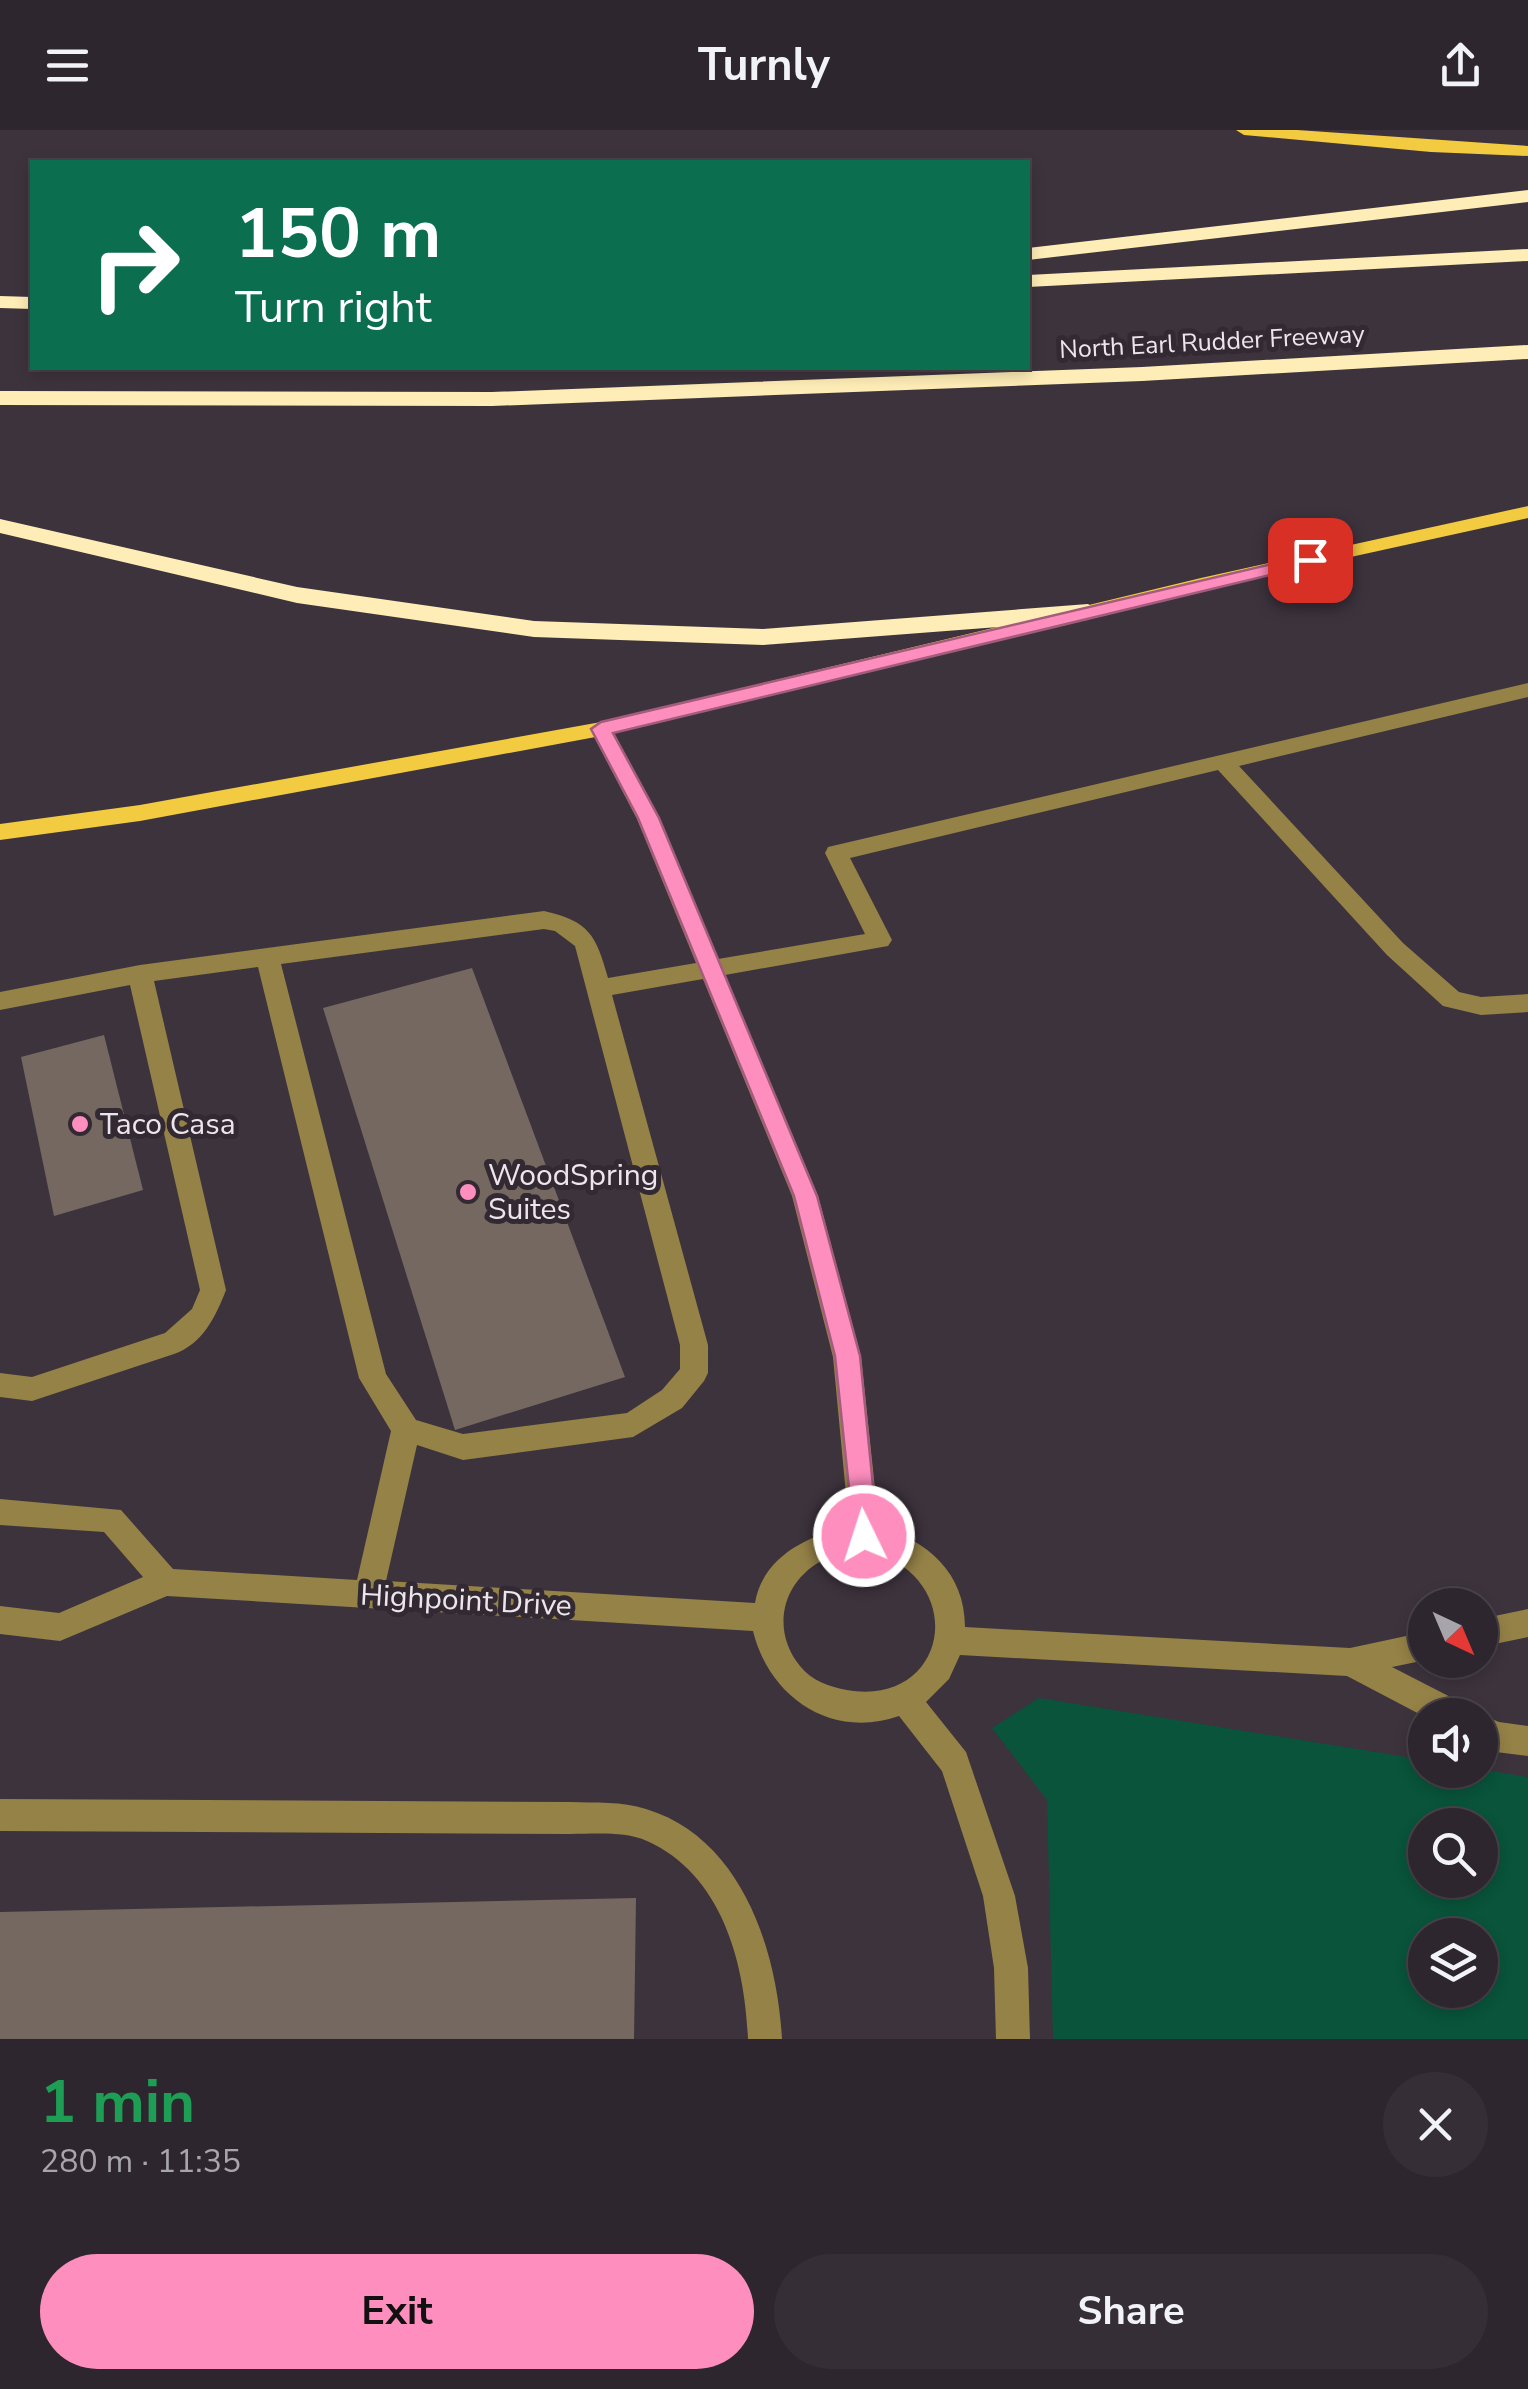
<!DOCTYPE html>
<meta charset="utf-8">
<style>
:root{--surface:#2e262e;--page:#362e36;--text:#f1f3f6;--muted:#a7a5aa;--line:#49434a;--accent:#fd8ebe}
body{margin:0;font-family:"Nunito Sans",sans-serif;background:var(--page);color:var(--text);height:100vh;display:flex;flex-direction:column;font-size:38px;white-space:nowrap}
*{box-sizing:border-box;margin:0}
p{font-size:32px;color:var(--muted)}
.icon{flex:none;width:55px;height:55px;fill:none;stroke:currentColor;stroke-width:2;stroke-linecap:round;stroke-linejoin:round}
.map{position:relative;height:1909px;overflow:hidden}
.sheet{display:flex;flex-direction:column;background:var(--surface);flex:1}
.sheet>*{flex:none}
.hud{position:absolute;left:30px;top:30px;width:1000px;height:210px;border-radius:0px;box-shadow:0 5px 15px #0003,0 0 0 2px var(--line);background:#0b6e4f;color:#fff;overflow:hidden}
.needle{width:65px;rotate:136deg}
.controls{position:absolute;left:1408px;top:1458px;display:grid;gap:20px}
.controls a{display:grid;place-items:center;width:90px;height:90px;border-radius:50%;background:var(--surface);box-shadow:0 5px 15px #0003,0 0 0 2px var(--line);font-size:50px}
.pin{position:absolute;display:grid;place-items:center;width:85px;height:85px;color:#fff;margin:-42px;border-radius:20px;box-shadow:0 5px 15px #0006}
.me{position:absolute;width:110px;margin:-55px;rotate:356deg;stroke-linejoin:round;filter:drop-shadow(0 0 8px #0008)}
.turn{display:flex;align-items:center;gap:35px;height:210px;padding:0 40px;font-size:45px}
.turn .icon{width:130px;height:130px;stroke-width:2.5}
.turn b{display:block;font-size:70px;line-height:85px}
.round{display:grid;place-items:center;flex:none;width:105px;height:105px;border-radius:52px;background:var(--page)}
.overview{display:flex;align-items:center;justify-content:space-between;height:170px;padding:0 40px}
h1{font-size:60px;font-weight:700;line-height:75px;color:#1e9e55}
.cta{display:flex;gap:20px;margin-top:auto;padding:20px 40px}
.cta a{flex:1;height:115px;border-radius:60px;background:var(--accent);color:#111;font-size:40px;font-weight:700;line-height:115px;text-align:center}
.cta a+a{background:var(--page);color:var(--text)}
header{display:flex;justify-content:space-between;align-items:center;height:130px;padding:0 40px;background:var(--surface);font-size:45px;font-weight:700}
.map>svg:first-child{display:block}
</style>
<header><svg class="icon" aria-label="menu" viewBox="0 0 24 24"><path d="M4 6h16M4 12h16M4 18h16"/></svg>Turnly<svg class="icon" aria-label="share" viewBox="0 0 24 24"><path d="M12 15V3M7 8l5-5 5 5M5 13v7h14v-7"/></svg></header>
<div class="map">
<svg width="1528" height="1909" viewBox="0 0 1528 1909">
<rect width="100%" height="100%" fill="#3d333d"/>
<!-- green -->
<path fill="#09543b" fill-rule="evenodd" d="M1039,1568L1425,1630V1640L1480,1639L1528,1647V1909H1053L1047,1670L992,1598ZM1425,1695H1480V1750H1425ZM1425,1805H1480V1860H1425Z"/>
<!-- building -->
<g fill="#756860">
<path d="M472,838L625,1247L455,1300L323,878Z"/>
<path d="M104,905L143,1060L54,1086L21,927Z"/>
<path d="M636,1768L634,1909H0V1782Z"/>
</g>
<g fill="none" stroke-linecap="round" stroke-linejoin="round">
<!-- minor -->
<g fill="#958247" fill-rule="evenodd">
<path d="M1528,553V567L1239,636L1403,813L1459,862L1481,867L1528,864V882L1481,885L1443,876L1387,825L1218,640L850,728L892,810L888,816L725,845L818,1066L861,1227L879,1396C927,1411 965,1442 965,1497L1350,1518L1425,1502L1426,1530L1392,1537L1464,1574L1468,1585L1425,1587L1347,1546L960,1525L949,1549L926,1572L966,1622L1015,1766L1028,1838L1030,1909H996L994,1838L983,1766L942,1641L899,1586C831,1610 769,1567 753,1501L167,1466L60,1511L0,1504V1476L59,1483L143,1447L104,1402L0,1395V1369L121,1380L173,1439L357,1450L391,1301L359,1248L258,837L154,851L226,1160C216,1186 203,1214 174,1224L32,1271L0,1267V1243L32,1247L165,1203L192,1179L200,1160L130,855L0,880V862L140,835L544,781C589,791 596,805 608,848L696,833L637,689L590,599L601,592L612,599L659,689L718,829L865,804L825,723L828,717ZM544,799L555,801L575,816L680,1215V1239L662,1260L627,1283L463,1304L416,1290L386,1244L281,834ZM703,849L792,1066L833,1227L849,1396C808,1406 763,1426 755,1473L386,1451L417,1315L463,1330L633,1307L682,1278L704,1251L708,1243V1215L612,865ZM865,1419C973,1447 948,1578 847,1560C830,1557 812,1551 800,1536C770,1499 782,1449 827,1428C838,1424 853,1422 865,1419Z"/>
<path d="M1528,1479V1507L1480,1517V1489Z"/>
<path d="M1480,1584L1499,1592L1528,1596V1626L1496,1622L1480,1615Z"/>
<path d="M0,1669L570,1672C595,1673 622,1671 646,1679C742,1708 777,1820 782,1909H748C745,1835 723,1745 647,1711C625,1701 594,1704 570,1704L0,1701Z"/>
</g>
<!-- major -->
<g fill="#f3cb40" fill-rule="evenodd">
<path d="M1236,0H1297L1528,16V26L1431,22L1244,5Z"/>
<path d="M1528,376V388L1201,460L601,606L140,691L0,710V694L140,675L601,592L1201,448Z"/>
</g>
<!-- highway -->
<g fill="#feedb6" fill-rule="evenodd">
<path d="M1528,60V72L1028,130V118Z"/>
<path d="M1528,119V131L1028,157V145Z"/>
<path d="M0,166L32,167V179L0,178Z"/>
<path d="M1528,215V229L1142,251L492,276L0,275V261L492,262L1142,237Z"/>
<path d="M0,389L297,457L534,491L763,499L1088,474L1100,482L1088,490L763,515L534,507L297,473L0,403Z"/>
</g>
</g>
<!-- route -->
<path fill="#fd8ebe" stroke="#a45c7c" stroke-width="2.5" d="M1310,425L1316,426V434L613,603L659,688L817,1066L860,1226L878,1406L874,1415L864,1418L855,1415L835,1226L794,1066L638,688L591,599L601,592Z"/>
<!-- markers -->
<g fill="#fd8ebe" stroke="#322932" stroke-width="4">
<circle cx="80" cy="994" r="10"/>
<circle cx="468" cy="1062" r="10"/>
</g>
<g text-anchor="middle" stroke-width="10" stroke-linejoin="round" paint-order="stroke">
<!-- far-street labels -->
<g font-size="25" fill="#ece6ec" stroke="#322932">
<text transform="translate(1212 211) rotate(-3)" y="9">North Earl Rudder Freeway</text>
</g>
<!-- poi labels -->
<g font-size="30" fill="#ece6ec" stroke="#322932" text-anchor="start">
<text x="100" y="1004">Taco Casa</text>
<text x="488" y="1055">WoodSpring<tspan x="488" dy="34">Suites</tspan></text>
</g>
<!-- street labels -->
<g font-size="30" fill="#ece6ec" stroke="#322932">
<text transform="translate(466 1470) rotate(3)" y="10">Highpoint Drive</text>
</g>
</g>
</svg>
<div class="controls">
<a><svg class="needle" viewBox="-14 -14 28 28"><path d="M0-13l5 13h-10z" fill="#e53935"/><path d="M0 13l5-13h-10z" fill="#a7a5aa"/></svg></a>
<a><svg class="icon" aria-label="sound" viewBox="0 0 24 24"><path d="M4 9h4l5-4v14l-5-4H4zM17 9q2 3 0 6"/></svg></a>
<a><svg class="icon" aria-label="search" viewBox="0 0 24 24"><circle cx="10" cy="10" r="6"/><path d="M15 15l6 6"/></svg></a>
<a><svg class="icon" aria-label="layers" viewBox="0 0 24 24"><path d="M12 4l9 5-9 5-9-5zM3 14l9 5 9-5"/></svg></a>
</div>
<div class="pin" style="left:1310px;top:430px;background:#d93025"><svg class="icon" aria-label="arrive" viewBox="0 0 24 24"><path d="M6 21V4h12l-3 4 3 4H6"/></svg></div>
<svg class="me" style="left:864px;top:1406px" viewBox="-20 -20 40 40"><circle r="17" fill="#fd8ebe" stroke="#fff" stroke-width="3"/><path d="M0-11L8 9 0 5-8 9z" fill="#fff"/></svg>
<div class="hud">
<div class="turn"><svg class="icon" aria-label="right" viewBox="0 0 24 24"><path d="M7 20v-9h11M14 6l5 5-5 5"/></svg><div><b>150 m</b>Turn right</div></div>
</div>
</div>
<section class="sheet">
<div class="overview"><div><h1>1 min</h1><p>280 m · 11:35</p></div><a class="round"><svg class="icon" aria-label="close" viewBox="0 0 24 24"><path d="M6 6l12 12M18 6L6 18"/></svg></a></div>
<div class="cta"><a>Exit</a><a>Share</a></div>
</section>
